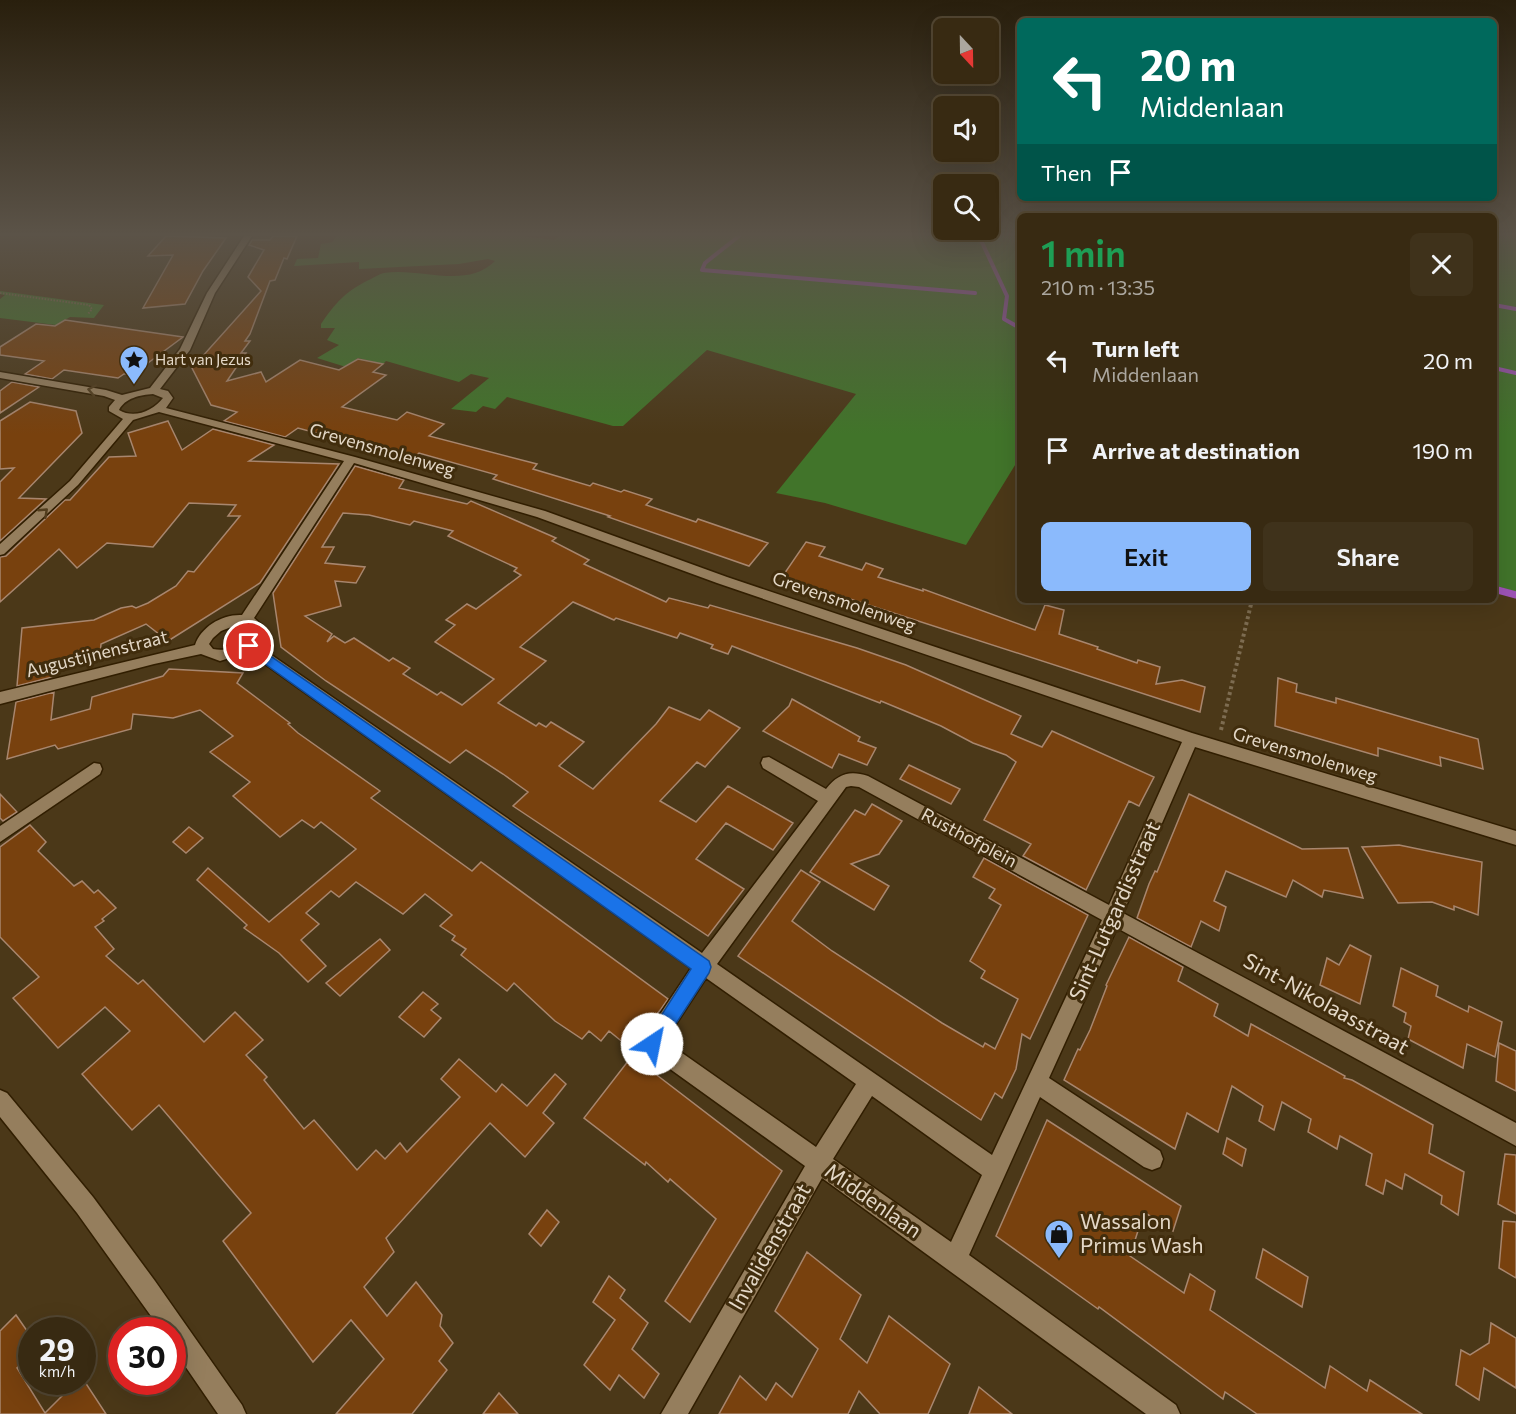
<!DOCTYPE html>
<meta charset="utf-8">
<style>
:root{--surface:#382a12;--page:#3f321b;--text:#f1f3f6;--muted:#aba79f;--line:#524632;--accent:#8bbafc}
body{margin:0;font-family:Commissioner,sans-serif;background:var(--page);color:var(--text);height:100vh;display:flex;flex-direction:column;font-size:22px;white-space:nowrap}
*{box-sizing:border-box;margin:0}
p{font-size:20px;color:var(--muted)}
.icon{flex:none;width:33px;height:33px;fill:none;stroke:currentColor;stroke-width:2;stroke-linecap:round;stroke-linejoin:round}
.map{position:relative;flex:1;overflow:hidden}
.drawer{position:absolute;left:1017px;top:213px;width:480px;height:390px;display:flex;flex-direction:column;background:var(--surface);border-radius:9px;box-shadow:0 6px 24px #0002,0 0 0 2px var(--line)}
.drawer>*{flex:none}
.banner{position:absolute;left:1017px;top:18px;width:480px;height:183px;border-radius:9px;box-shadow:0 6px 24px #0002,0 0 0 2px var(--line);background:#00695c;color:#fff;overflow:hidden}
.needle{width:39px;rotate:158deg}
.buttons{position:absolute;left:933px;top:18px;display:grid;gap:12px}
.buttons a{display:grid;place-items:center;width:66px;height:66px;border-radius:9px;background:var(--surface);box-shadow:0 6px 24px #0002,0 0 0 2px var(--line);font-size:30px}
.speed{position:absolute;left:18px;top:1317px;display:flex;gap:12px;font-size:30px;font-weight:700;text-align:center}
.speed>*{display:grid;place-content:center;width:78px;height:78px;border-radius:50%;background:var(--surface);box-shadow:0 6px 24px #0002,0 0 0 2px var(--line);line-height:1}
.speed small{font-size:15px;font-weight:400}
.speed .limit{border:9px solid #d22;background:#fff;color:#111}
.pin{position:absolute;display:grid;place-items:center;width:51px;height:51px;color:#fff;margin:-26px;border:3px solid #fff;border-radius:50%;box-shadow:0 2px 6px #0007}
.me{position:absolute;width:66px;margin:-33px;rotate:34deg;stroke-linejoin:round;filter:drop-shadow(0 0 4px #0008)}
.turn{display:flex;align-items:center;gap:21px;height:126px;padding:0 24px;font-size:27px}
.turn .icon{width:78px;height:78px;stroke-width:2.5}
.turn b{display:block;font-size:42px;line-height:51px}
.then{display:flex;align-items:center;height:57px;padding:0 24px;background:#0003;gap:12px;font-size:22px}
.round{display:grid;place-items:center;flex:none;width:63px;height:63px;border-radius:9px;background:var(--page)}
.summary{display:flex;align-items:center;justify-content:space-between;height:102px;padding:0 24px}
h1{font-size:36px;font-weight:600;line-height:45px;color:#1e9e55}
.button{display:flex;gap:12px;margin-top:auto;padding:12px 24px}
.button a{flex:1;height:69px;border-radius:9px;background:var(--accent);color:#111;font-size:24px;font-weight:600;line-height:69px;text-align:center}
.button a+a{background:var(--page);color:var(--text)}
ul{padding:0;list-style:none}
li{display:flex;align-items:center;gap:18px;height:90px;padding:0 24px}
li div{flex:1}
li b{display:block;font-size:22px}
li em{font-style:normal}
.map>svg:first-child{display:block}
</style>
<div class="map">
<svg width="1516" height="1414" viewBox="0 0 1516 1414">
<rect width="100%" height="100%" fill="#4b3818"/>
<!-- green -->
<g fill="#41742a">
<path d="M336,236H523L554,240L560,236H1020V457L966,545L825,503L776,493L856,394L707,350L623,426H613L507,397L495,409L483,406L476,412L451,409L489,378L471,374L459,382L386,361L383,364L358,358L346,367L317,358L339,345L327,340L335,328H321V324C335,303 347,290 371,279C375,277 379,274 384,273C420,267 466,290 495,261L488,259L459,264L359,269V262L294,266L297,259L318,258L321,244L333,242Z"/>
<path d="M1494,236H1516V592L1494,585Z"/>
<path d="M0,291L104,305L94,318L70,317L56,325L0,318V299L5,295L0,294Z"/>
</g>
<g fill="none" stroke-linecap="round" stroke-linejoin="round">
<!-- stream-far1 -->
<g stroke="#9d53b5" stroke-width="4">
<path d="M739,236L705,263L702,270L975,293"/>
<path d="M979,236L1007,296L1004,319L1020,328"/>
<path d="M1494,305L1516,309"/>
<path d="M1494,368L1516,373"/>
</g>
<!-- stream -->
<path stroke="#9d53b5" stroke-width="7" d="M1494,589L1516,595"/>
</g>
<!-- building -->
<g fill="#78410e" stroke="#a8866e" stroke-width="1.5" fill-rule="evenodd">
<path d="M166,236L226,238L203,271L185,304L143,308L173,255L148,256Z"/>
<path d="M273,236H297L287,259L284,258L275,280L270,281L250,334L245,341H250L241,353H246L227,381L261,372L266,382L300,360L339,370L358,359L383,364L373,372L386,375L342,407L397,420L407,412L444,424L429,436L537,464L533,469L590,486L593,483L621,492L624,490L652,499L646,505L696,522L698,519L768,543L749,566L608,517L610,516L493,479L497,475L419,453L413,459L298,428L285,437L224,421L237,412L211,405L192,368L261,291L248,277L264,250L249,245L252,240H270Z"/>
<path d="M65,320L183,337L133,374H124L118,378L64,370L52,379L25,374L44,361L0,355V347L36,324L55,326Z"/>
<path d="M12,382L39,387L0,413V391Z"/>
<path d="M30,402L76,411L82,433L19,498L46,499L0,541V482L14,468L0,469V421Z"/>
<path d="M168,421L182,450L213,429L274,445L249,461L339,464L260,583L168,641L146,624L101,644L100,655L57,671L56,676L17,686L22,628L94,620L121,608L132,606L136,608L148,603L176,586L188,571L194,572L240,516H228L236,505L189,503L153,547L107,543L77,568L59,549L0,602V557L6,556L65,500H70L109,457L136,456L128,433Z"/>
<path d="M355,466L404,480L399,488L467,504L471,501L556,538L552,541L589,560L584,564L666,602L669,598L708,608L710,605L857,648L906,665L1021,716L1011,734L1042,747L1052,731L1154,777L1139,806L1129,801L1086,890L1023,856L1031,844L984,820L1016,762L1006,755L973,743L941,726L881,701L880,703L732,646L728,654L711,648L713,645L680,633L677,638L616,618L614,620L573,602L520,647L546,661L498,703L536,726L539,723L546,727L551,722L584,742L559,766L593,789L656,724L669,707L700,720L709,710L740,728L705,767L697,762L660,801L696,822L728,786L793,823L773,850L726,823L696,859L744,889L708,936L513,806L528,792L503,774L466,750L450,763L326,681L281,647L273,593ZM343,513L369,515L410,525L414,521L453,531L448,536L517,568L514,571L521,575L476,609L467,604L446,620L455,625L435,642L494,679L462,705L441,692L437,695L403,674L410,668L393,658L389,661L354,638L345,643L334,636L327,642L332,634L305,616L341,606L335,581L356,583L365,567L325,563L334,547H322Z"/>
<path d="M806,542L825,547L819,556L862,570L866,563L883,569L878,577L923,591V589L1035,630L1045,605L1064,610L1059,634L1098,647L1097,649L1137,663L1138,660L1160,667L1156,684L1182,680L1205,687L1200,712L782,577Z"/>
<path d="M169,669L243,673L237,683L290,723L288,724L298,733L380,791L371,798L472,871L481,862L668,999L661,1009L630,1048L609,1031L601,1041L589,1031L582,1039L555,1021L514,983L507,991L461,955L466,949L452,940L455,936L440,926L452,915L425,894L403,914L356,882L339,897L331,891L306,913L319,924L301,940L326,966L308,982L279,953L244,928L247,925L197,880L208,868L269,922L356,849L321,822L314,828L302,820L280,837L233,796L250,782L210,752L233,736L200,710L173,718L133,714L131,729L58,749L55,745L7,759L16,702L54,692L51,720L90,709L92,697L163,676Z"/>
<path d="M1278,678L1297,684L1296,692L1336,703V698L1478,739L1483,769L1440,757L1441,766L1378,748V756L1275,726Z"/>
<path d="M792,699L860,737L858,741L876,748L867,765L839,754L832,768L763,731L789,706Z"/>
<path d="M909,765L960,789L951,804L900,779Z"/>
<path d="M0,794L17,812L3,821L0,818Z"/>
<path d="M1189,794L1302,849L1348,848L1363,898L1324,890L1322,897L1293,880L1286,897L1226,871L1214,901L1226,907L1219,931L1201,921L1191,947L1137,918L1149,884L1155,871L1157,872Z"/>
<path d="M872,804L902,821L879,854L851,864L889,886L874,910L810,872L855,810L865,815Z"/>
<path d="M30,825L46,842L38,851L74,886L82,881L94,893L98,890L116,908L102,919L104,921L95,927L114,949L106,956L138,984L143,980L204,1042L235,1012L263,1040L246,1055L267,1077L264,1080L304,1129L314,1120L357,1170L376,1150L385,1159L400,1143L407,1152L460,1097L441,1079L459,1059L496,1092L502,1084L527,1106L555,1074L566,1084L543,1113L554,1123L525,1157L490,1123L386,1238L394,1252L364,1287L387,1316L416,1282L442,1315L440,1326L453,1343L439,1361L447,1370L412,1414H336L384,1359L351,1320L313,1362L223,1241L251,1213L159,1105L132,1130L82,1074L130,1031L105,1007L58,1048L13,998L39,977L0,937V847Z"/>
<path d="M189,827L203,838L186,853L173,842Z"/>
<path d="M1399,845L1482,862L1478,915L1454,906V910L1432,902L1398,903L1362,847Z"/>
<path d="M984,858L1088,915L1030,1039L1022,1034L1016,1069L1002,1098L995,1093L981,1120L738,956L801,870L820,882L792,921L832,951L942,1023L983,1047L985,1043L995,1049L1018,999L981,978L985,971L970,961L1001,905L989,898L995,889L973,877Z"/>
<path d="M1129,937L1183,967L1178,981L1218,1004L1214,1016L1248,1036L1251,1024L1345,1076L1344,1078L1352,1080L1433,1125L1429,1153L1464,1172L1458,1215L1441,1204L1442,1196L1405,1174L1402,1189L1386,1180L1383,1194L1366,1185L1372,1154L1340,1136L1337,1149L1308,1132L1311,1119L1282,1102L1274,1130L1259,1121L1263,1106L1232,1086L1218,1132L1187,1113L1175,1149L1064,1080L1078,1049L1080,1050L1090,1030L1107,986L1106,985Z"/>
<path d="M380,939L390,950L340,996L326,983Z"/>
<path d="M1350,945L1371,956L1360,1004L1320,985L1327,958L1339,965Z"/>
<path d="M1401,968L1438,986L1436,996L1468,1012L1469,1006L1502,1022L1495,1057L1467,1044L1463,1068L1408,1039L1411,1026L1404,1022L1406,1013L1393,1006Z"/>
<path d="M423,992L438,1004L431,1010L441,1018L424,1037L399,1017Z"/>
<path d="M1499,1043L1516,1051V1091L1496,1081Z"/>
<path d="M632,1056L782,1171L690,1322L665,1301L716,1219L670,1179L668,1182L646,1162L645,1165L584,1118Z"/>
<path d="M1047,1120L1181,1206L1173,1231L1144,1212L1130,1256L1184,1293L1190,1274L1215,1291L1210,1310L1325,1388L1330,1366L1367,1391L1370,1380L1422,1414H1257L1225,1392L1223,1399L1099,1307L1098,1309L996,1236Z"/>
<path d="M1227,1138L1246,1149L1242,1166L1223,1154Z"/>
<path d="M1505,1154L1516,1155V1214L1498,1204Z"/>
<path d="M547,1210L559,1222L541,1246L529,1234Z"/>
<path d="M1503,1221L1516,1222V1278L1499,1268Z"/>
<path d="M1263,1249L1308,1277L1302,1307L1256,1278Z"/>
<path d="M807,1252L861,1295L840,1339L867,1363L889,1316L950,1364L928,1414H880L859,1391L848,1414H719L740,1376L766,1400L776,1383L792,1397L818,1349L775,1311Z"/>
<path d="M609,1276L625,1290L620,1298L648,1323L632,1349L659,1374L644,1398L619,1375L610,1390L584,1365L615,1320L593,1302Z"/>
<path d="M16,1315L32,1338V1354L17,1368L45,1413L76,1382H85L106,1414H0V1331Z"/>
<path d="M1491,1323L1516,1338V1388L1484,1368L1479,1400L1456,1385L1461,1350L1470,1355L1489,1343Z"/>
<path d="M979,1387L1012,1414H969Z"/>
<path d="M499,1393L518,1414H483Z"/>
</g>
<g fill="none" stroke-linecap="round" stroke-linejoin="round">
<!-- minor casing -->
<g stroke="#311e00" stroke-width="3">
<g id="minor">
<path d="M244,236H252L215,293L190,350L160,389L168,391L173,398L166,408L355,457L545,511L727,577L1192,733L1516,831V845L1195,747L1123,913L1516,1123V1146L1117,928L1049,1078L1160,1151L1163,1159L1160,1167L1152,1170L1144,1167L1040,1097L969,1255L1176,1405L1180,1414H1146L822,1178L688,1414H661L805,1166L645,1051L642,1044L645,1037L691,968L248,652L220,661L201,654L154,664L0,704V692L195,645C201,627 222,614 242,615L344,461L159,412L133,420L78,485L4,554L0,555V544L70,481L123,419L109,411V407L115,400L104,396L0,378V372L106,390L122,395L150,388L180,349L207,293ZM153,394L163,398C153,411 134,419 119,410C125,398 140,395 153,394ZM354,463L537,517L717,583L1182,742L1109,905L868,776C849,770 838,774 826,789L769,757L763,758L761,763L763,768L818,801L702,953L257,645L264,635V627L254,618ZM239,624L250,629C249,646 227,652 213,649L209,644L213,638L221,631ZM851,786L859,787L1102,920L992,1155L717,964L846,787ZM706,978L856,1084L816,1147L665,1041ZM872,1096L982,1175L951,1242L833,1159Z"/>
<path d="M94,763L100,764L102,769L100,774L0,842V826Z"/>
<path d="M0,1090L7,1093L93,1197L155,1281L242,1405L246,1414H218L172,1347V1330H161L77,1213L0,1117Z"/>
</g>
</g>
<!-- path-far1 -->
<path stroke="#7d6c51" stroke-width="2" stroke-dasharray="1.5 1.5" stroke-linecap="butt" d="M0,293L89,305L92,309L88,314"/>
<!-- path -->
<path stroke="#7d6c51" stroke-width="4" stroke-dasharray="3 3" stroke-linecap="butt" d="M1221,730L1252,600"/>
<!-- minor -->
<use href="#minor" fill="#957e5d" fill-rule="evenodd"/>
</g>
<!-- one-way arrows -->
<defs><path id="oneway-chevron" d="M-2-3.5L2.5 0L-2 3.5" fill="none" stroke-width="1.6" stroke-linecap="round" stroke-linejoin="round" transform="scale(1.5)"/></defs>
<g stroke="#523d1d">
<use href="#oneway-chevron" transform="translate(92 390) rotate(-169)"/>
<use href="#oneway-chevron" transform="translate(44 512) rotate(-43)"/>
</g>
<!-- sky -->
<linearGradient id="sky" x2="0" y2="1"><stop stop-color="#291f0d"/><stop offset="0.54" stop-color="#5b5348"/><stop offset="1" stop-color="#5b5348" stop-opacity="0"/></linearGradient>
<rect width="1516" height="434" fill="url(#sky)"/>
<!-- route -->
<path fill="#1a73e8" stroke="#114b97" stroke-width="1.5" d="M249,641L709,961L711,967L709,973L658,1051L652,1053L645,1051L643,1044L691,969L244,649L242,646L244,643Z"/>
<!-- icons -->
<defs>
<g id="sight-pin" transform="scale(1.5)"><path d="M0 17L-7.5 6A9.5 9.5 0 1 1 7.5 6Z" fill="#8bbafc" stroke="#412d0d"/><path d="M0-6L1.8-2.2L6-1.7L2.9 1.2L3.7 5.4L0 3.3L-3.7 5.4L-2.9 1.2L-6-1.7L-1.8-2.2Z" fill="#111"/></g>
<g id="shop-pin" transform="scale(1.5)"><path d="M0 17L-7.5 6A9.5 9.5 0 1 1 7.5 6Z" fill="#8bbafc" stroke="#412d0d"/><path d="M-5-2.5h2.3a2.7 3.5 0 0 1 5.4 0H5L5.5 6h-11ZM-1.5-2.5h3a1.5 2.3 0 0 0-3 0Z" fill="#111"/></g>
</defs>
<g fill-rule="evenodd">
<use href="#sight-pin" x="134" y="360"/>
<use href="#shop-pin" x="1059" y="1234"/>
</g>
<g text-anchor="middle" stroke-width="6" stroke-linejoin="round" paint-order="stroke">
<!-- far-poi labels -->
<g font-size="15" fill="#e4d8c7" stroke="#412d0d" text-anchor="start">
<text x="155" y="365">Hart van Jezus</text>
</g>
<!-- street labels -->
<g font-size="18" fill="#e4d8c7" stroke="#412d0d">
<text transform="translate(382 450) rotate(16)" y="6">Grevensmolenweg</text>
<text transform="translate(844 602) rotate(19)" y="6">Grevensmolenweg</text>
<text transform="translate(97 654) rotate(-14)" y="6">Augustijnenstraat</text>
<text transform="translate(1305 755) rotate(17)" y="6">Grevensmolenweg</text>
<text transform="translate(969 838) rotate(28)" y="6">Rusthofplein</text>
</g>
<!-- near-street labels -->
<g font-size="21" fill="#e4d8c7" stroke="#412d0d">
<text transform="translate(1115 911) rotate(-66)" y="7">Sint-Lutgardisstraat</text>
<text transform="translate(1326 1004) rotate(29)" y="7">Sint-Nikolaasstraat</text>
<text transform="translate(873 1201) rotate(35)" y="7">Middenlaan</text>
<text transform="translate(770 1247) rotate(-60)" y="7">Invalidenstraat</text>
</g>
<!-- near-poi labels -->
<g font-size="21" fill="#e4d8c7" stroke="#412d0d" text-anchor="start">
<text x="1080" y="1229">Wassalon<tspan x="1080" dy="24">Primus Wash</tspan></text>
</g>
</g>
</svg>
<div class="buttons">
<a><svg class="needle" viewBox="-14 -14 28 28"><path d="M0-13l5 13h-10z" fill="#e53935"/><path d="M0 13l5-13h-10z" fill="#aba79f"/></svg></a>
<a><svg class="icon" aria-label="sound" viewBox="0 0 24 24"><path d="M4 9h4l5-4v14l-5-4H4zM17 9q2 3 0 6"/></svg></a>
<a><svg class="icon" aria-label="search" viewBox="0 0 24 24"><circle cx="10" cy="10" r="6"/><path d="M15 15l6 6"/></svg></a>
</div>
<div class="speed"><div>29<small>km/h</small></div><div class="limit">30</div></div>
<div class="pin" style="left:249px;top:646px;background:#d93025"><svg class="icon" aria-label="arrive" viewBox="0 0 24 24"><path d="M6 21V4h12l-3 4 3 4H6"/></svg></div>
<svg class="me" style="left:652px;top:1044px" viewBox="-20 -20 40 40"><circle r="19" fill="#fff"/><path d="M0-13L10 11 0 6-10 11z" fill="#1a73e8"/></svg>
<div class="banner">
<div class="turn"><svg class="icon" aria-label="left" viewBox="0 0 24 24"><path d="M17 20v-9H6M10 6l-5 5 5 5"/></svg><div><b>20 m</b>Middenlaan</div></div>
<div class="then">Then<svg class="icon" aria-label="arrive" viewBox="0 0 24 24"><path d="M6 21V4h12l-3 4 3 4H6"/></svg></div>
</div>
<section class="drawer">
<div class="summary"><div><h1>1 min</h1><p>210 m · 13:35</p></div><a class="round"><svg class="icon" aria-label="close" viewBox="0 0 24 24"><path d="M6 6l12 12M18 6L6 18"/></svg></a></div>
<ul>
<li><svg class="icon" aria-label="left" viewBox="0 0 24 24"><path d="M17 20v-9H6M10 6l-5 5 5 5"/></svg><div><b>Turn left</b><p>Middenlaan</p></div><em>20 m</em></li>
<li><svg class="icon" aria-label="arrive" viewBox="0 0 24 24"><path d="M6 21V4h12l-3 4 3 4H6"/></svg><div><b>Arrive at destination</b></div><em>190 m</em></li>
</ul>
<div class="button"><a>Exit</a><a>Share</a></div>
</section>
</div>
